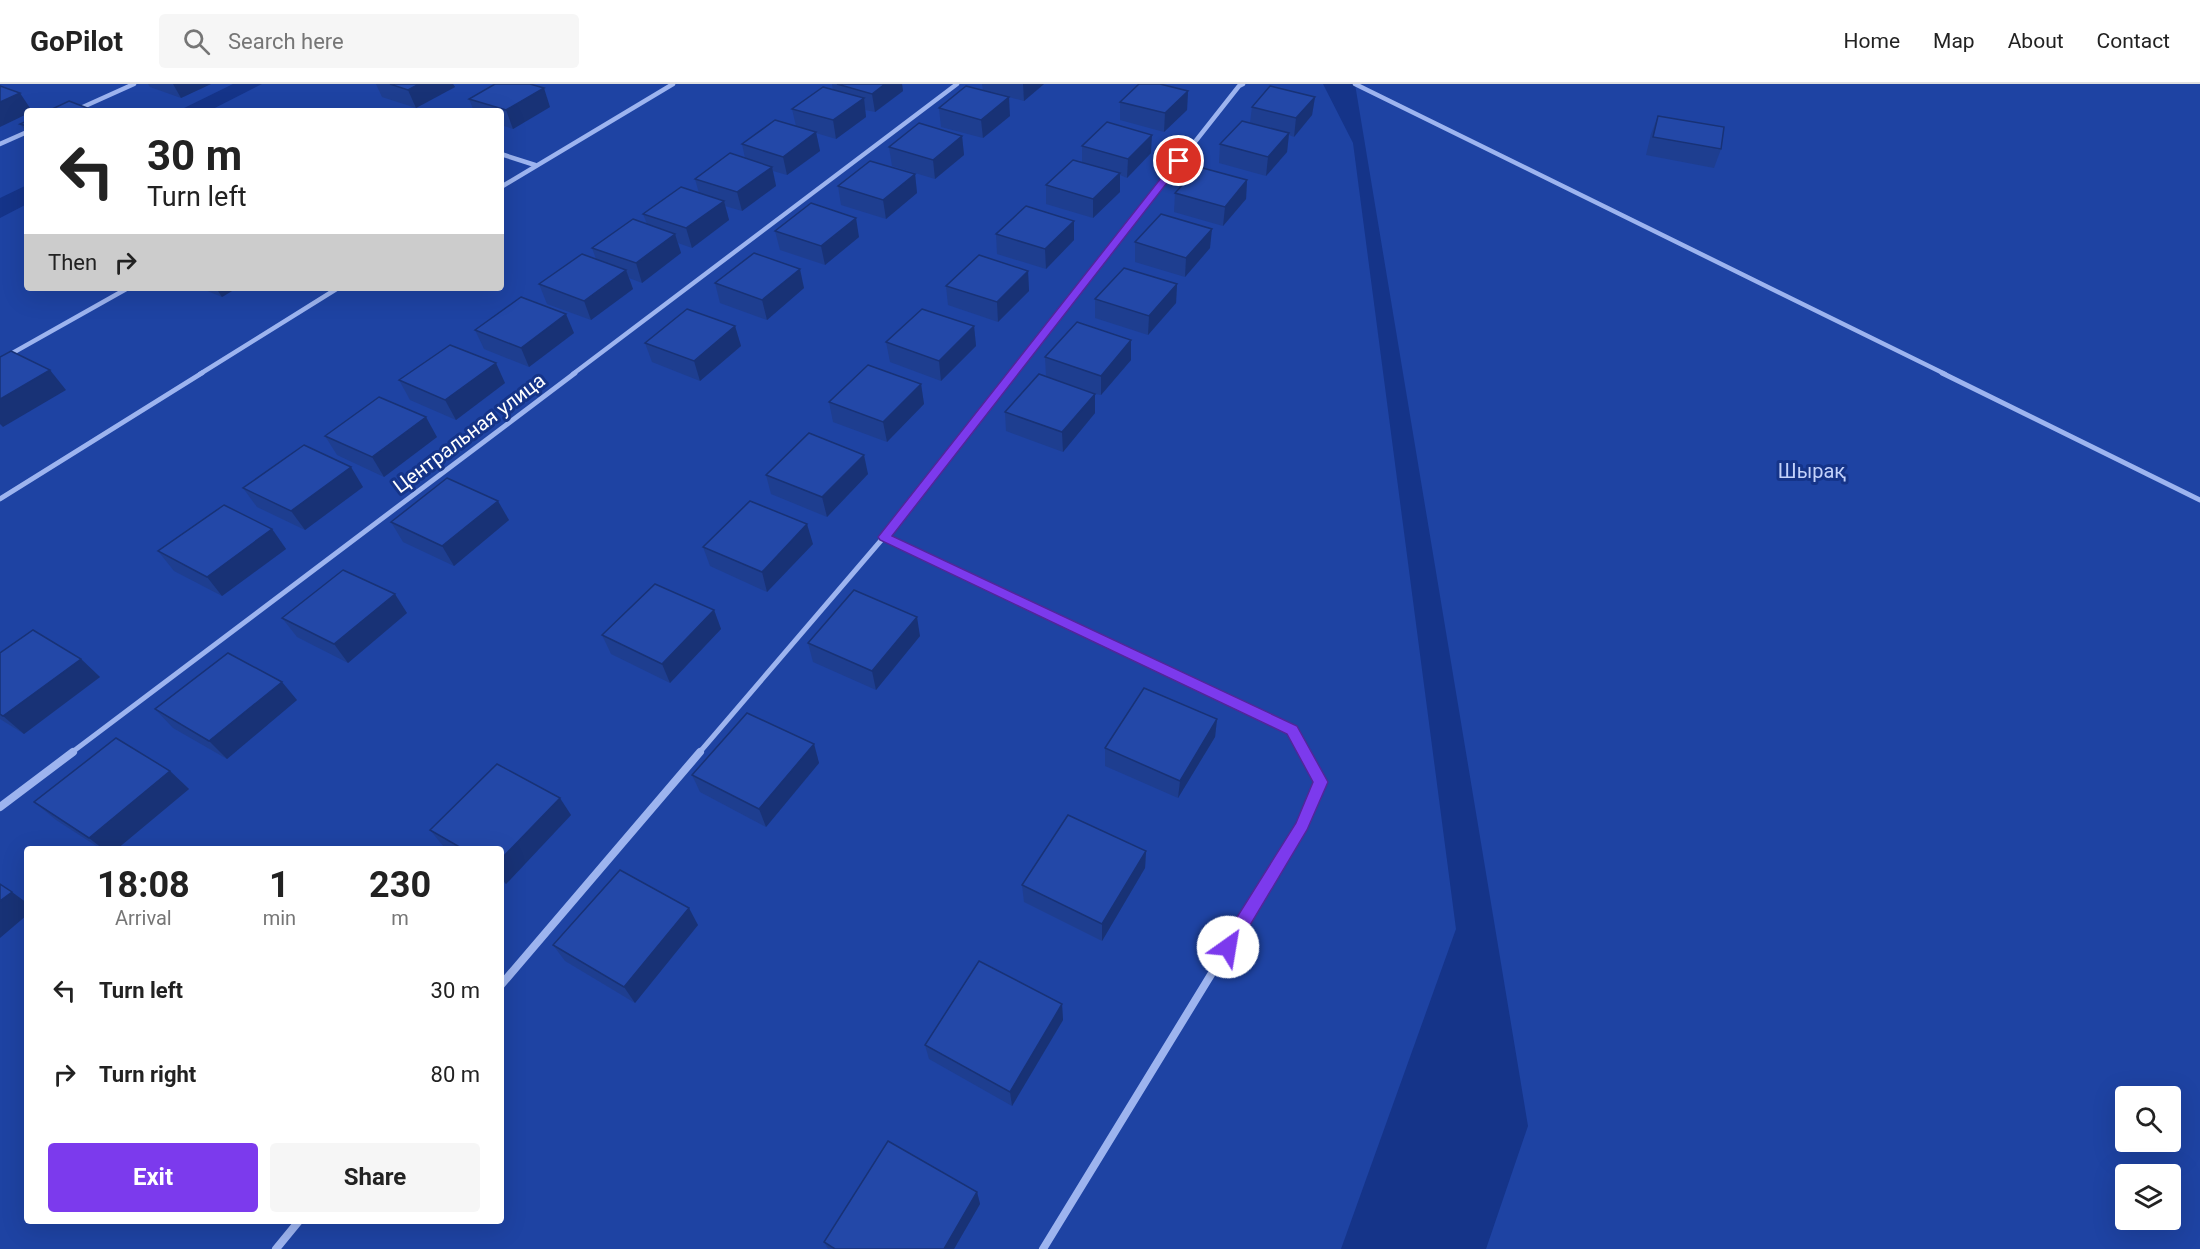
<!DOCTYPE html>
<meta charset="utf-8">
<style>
:root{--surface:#fff;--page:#f6f6f6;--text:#222;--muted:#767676;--line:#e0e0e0;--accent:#7c3aed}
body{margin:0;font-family:Roboto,sans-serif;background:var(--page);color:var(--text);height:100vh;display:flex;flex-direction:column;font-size:22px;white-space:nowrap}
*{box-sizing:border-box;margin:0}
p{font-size:20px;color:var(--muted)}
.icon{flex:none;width:33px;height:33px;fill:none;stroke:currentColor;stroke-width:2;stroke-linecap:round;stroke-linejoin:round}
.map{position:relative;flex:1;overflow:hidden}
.drawer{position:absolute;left:24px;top:762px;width:480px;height:378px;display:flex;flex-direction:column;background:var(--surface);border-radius:6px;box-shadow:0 6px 24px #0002}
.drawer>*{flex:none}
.banner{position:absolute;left:24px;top:24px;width:480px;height:183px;border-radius:6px;box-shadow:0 6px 24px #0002;background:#fff;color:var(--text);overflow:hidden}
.buttons{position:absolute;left:2115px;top:1002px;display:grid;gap:12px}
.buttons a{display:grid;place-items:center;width:66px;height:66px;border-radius:6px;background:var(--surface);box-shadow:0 6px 24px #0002;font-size:30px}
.pin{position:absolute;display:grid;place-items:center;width:51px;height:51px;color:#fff;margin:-26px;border:3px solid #fff;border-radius:50%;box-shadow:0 2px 6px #0007}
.me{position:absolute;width:66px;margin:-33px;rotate:32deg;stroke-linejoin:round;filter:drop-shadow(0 0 4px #0008)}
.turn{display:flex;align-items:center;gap:21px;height:126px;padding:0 24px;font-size:27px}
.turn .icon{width:78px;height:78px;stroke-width:2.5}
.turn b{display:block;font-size:42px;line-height:51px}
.then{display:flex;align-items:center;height:57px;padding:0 24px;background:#0003;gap:12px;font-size:22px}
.eta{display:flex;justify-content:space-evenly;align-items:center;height:102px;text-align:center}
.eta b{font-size:36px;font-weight:700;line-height:42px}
.button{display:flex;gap:12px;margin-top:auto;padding:12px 24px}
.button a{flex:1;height:69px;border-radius:6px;background:var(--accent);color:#fff;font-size:24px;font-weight:700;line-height:69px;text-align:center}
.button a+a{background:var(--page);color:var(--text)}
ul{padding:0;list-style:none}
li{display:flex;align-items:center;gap:18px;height:84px;padding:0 24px}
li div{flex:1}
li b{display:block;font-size:22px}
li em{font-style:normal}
header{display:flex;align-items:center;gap:36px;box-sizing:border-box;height:84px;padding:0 30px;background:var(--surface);border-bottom:2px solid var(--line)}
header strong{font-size:28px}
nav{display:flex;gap:33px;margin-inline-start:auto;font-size:21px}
.search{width:420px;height:54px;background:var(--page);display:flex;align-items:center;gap:15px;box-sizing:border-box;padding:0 21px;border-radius:6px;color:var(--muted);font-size:22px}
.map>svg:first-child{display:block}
</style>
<header>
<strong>GoPilot</strong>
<div class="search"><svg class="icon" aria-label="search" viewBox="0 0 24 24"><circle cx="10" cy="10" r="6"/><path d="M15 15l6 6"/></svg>Search here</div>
<nav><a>Home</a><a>Map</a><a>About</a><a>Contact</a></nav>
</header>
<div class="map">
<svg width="2200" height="1165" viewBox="0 0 2200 1165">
<rect width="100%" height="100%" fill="#153489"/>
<!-- green -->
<g fill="#1e43a3" fill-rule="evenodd">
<path d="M0,0H233L178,27H27V101L0,114Z"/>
<path d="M262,0H1323L1353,59L1456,845L1341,1165H0V134L27,120V204H501V27H209ZM27,765H501V1137H27Z"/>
<path d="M1355,0H2200V1165H1486L1528,1042ZM2126,1012H2170V1058H2126ZM2126,1090H2170V1136H2126Z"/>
</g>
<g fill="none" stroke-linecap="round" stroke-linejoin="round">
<!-- street-far2 -->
<g stroke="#9db4ef" stroke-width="4.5">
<path d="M1355,0L1945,290"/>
<path d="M74,27L134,0"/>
<path d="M0,60L27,48"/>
<path d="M501,70L535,81"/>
<path d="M501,103L673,0"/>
<path d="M0,276L128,204"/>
<path d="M200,290L338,204"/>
<path d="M573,290L957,0"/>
<path d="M1012,290L1239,2L1243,0"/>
</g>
<!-- street-far1 -->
<g stroke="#9db4ef" stroke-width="5">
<path d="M1942,289L2200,416"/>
<path d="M0,415L202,289"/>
<path d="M884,453L1292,646L1305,669"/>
<path d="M71,669L575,289"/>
<path d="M699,669L884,453L1013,289"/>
</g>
<!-- street -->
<g stroke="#9db4ef" stroke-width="8">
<path d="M0,723L73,668"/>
<path d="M501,901L700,668"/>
<path d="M276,1165L299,1137"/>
<path d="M1043,1165L1302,742L1320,698L1304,668"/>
</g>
</g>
<!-- wall -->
<g fill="#1e3e90">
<path d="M148,0H211L181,14L150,3Z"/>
<path d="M376,0H453L455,3L416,24L382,13Z"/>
<path d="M832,0H902L903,7L875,28L865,26L866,33L836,55L816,49L820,67L787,91L773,87L776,102L742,127L725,122L729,136L692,164L678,159L681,169L642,199L629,194L633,205L591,236L547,220L539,200L596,175L592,164L647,140L643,130L699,109L695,95L745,74L742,60L796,42L792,25L833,6Z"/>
<path d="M982,0H1044L1024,17L983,6Z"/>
<path d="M1188,7L1187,26L1164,48L1120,36V18Z"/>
<path d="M1315,13L1312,31L1294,53L1289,51L1287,68L1266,92L1219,79L1220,60L1250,39L1252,23Z"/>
<path d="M469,15L550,23L513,45L501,41V27H474Z"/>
<path d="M939,24L1010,32L983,54L941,43Z"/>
<path d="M1658,32L1721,65L1714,84L1646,71L1651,50Z"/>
<path d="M27,37V49L20,40Z"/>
<path d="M962,52L964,71L935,95L892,82L889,63Z"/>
<path d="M1082,62L1151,69L1127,94L1120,91V108L1093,134L1046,120V101L1082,78Z"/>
<path d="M915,90L917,109L886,135L841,121L838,102Z"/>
<path d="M1247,96L1246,115L1223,142L1174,128L1175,109Z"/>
<path d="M775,147L859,153L825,181L780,166Z"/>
<path d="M996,150L1074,156L1046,185L997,170Z"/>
<path d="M1135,158L1210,164L1185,193L1135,178Z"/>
<path d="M1028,187L1029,207L998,238L948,221L946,202Z"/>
<path d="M715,199L804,204L767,236L720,219Z"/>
<path d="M1177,200L1176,219L1148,251L1095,234V215Z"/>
<path d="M200,204H237L222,213Z"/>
<path d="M735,242L741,262L700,297L652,278L645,259Z"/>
<path d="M974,242L976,262L941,297L890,278L886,258Z"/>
<path d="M475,246L574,249L529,283L484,265Z"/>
<path d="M1045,273L1131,276L1101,311L1095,310V329L1063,368L1006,347L1005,328L1046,292Z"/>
<path d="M399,296L505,299L456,336L410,316Z"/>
<path d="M921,300L924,320L887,358L833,338L829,318Z"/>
<path d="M325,352L437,353L384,393L337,371Z"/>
<path d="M868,390L827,433L771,410L766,391Z"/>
<path d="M363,403L305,446L257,423L243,404Z"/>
<path d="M509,436L454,482L403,458L391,438Z"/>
<path d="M272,445L286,465L222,512L174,487L158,467Z"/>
<path d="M813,460L767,508L710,482L703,463Z"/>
<path d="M714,526L721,545L670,599L611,570L602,551Z"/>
<path d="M407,529L348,579L297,553L282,534Z"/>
<path d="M920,552L876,606L813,578L808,559Z"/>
<path d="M0,569L81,575L100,593L24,650L0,635Z"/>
<path d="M297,616L227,675L173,644L155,625Z"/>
<path d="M1217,635L1215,653L1178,714L1105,682V664Z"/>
<path d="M814,660L819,679L766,743L700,708L692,691Z"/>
<path d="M170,687L189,705L117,765H101L56,736L34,718Z"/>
<path d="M571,731L506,800L501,797V765H447L444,763L430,746Z"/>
<path d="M1146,767L1145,784L1102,857L1024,818L1022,801Z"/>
<path d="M698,841L635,919L565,877L553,861Z"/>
<path d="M1062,920L1063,936L1012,1022L929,975L925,961Z"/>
<path d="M977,1108L980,1120L954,1165H828L824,1158Z"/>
</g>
<!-- shaded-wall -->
<g fill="#183276">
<path d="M173,0H211L181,14Z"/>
<path d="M419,0H453L455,3L416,24L408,6Z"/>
<path d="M885,0H902L903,7L875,28L872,10Z"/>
<path d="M1023,0H1044L1024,17Z"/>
<path d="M544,4L550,23L513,45L506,26Z"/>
<path d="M1188,7L1187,26L1164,48L1165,29Z"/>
<path d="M20,9L32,27H27V30L0,43V18Z"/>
<path d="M1009,13L1010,32L983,54L981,36Z"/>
<path d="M1315,13L1312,31L1294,53L1296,34Z"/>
<path d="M864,14L866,33L836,55L833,36Z"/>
<path d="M816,48L820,67L787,91L783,73Z"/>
<path d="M1289,49L1287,68L1266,92L1268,73Z"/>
<path d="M1152,51L1151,69L1127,94L1128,75Z"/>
<path d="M962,52L964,71L935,95L933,76Z"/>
<path d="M772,83L776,102L742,127L737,108Z"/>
<path d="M1120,89V108L1093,134V115Z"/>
<path d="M915,90L917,109L886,135L883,116Z"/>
<path d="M1247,96L1246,115L1223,142L1225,123Z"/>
<path d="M724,117L729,136L692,164L686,144Z"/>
<path d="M856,134L859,153L825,181L821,162Z"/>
<path d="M1074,137V156L1046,185L1045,165Z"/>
<path d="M1212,145L1210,164L1185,193L1186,174Z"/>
<path d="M675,150L681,169L642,199L636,179Z"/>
<path d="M800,185L804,204L767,236L762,216Z"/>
<path d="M626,186L633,205L591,236L584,217Z"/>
<path d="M1028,187L1029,207L998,238L997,218Z"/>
<path d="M1177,200L1176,219L1148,251L1149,232Z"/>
<path d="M216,204H237L222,213Z"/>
<path d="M566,230L574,249L529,283L521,264Z"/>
<path d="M735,242L741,262L700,297L694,277Z"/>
<path d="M974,242L976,262L941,297L939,277Z"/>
<path d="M1131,256V276L1101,311V292Z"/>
<path d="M496,279L505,299L456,336L445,316Z"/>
<path d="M50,286L66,306L3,343L0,340V315Z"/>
<path d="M921,300L924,320L887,358L883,338Z"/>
<path d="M1095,310V329L1063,368L1062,348Z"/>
<path d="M426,333L437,353L384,393L372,373Z"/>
<path d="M864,371L868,390L827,433L822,413Z"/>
<path d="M351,383L363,403L305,446L291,427Z"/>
<path d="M498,417L509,436L454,482L442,462Z"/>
<path d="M807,440L813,460L767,508L762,488Z"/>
<path d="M272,445L286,465L222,512L207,493Z"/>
<path d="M395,510L407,529L348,579L334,560Z"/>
<path d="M714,526L721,545L670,599L662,580Z"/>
<path d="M917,533L920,552L876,606L872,587Z"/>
<path d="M81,575L100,593L24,650L3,632Z"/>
<path d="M282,598L297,616L227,675L209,657Z"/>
<path d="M1217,635L1215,653L1178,714L1180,697Z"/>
<path d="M814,660L819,679L766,743L759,725Z"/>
<path d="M170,687L189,705L117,765H103L89,754Z"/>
<path d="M560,714L571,731L506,800L501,793V775Z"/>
<path d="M1146,767L1145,784L1102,857V840Z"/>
<path d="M12,808L27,819V831L0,854V817Z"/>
<path d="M689,824L698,841L635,919L624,903Z"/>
<path d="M1062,920L1063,936L1012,1022L1010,1008Z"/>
<path d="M977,1108L980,1120L954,1165H944Z"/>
</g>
<!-- building -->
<g fill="#2348a8" stroke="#183276" stroke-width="1.5">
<path d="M390,0H419L408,6Z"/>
<path d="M495,0H530L544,4L506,26L469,15Z"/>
<path d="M837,0H885L872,10Z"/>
<path d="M1139,0H1160L1188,7L1165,29L1120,18Z"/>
<path d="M0,2L20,9L0,18Z"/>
<path d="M966,2L1009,13L981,36L939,24Z"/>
<path d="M1270,2L1315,13L1296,34L1252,23Z"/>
<path d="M823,3L864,14L833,36L792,25Z"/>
<path d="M69,17L95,27H48Z"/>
<path d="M1658,32L1724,43L1721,65L1653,53Z"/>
<path d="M775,36L816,48L783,73L742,60Z"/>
<path d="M27,37V42L20,40Z"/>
<path d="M1242,37L1289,49L1268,73L1220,60Z"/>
<path d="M1107,38L1152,51L1128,75L1082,62Z"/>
<path d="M919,39L962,52L933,76L889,63Z"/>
<path d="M730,69L772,83L737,108L695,95Z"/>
<path d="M1073,76L1120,89L1093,115L1046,101Z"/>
<path d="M870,77L915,90L883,116L838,102Z"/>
<path d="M1199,83L1247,96L1225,123L1175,109Z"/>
<path d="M681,103L724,117L686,144L643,130Z"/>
<path d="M811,119L856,134L821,162L775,147Z"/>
<path d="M1026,122L1074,137L1045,165L996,150Z"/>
<path d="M1161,130L1212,145L1186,174L1135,158Z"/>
<path d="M633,135L675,150L636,179L592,164Z"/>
<path d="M754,169L800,185L762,216L715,199Z"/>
<path d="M582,170L626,186L584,217L539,200Z"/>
<path d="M979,171L1028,187L997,218L946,202Z"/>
<path d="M1124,184L1177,200L1149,232L1095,215Z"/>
<path d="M521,213L566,230L521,264L475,246Z"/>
<path d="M687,225L735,242L694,277L645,259Z"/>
<path d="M922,225L974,242L939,277L886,258Z"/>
<path d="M1077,238L1131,256L1101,292L1045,273Z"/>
<path d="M450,261L496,279L445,316L399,296Z"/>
<path d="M11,267L50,286L0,315V273Z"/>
<path d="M868,281L921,300L883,338L829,318Z"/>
<path d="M1039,290L1095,310L1062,348L1005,328Z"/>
<path d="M379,313L426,333L372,373L325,352Z"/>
<path d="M809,349L864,371L822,413L766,391Z"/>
<path d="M304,361L351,383L291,427L243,404Z"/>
<path d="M447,394L498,417L442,462L391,438Z"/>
<path d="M750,417L807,440L762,488L703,463Z"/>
<path d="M224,421L272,445L207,493L158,467Z"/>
<path d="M343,486L395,510L334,560L282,534Z"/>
<path d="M655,500L714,526L662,580L602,551Z"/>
<path d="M854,506L917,533L872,587L808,559Z"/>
<path d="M33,546L81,575L3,632L0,630V569Z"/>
<path d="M228,569L282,598L209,657L155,625Z"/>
<path d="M1144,604L1217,635L1180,697L1105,664Z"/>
<path d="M747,629L814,660L759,725L692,691Z"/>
<path d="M116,654L170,687L89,754L34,718Z"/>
<path d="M497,680L560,714L501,775V765H463L430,746Z"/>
<path d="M1068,731L1146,767L1102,840L1022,801Z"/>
<path d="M620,786L689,824L624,903L553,861Z"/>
<path d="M0,800L12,808L0,817Z"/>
<path d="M979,877L1062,920L1010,1008L925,961Z"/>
<path d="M888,1057L977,1108L944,1165H835L824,1158Z"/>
</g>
<!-- route -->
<path fill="#7c3aed" stroke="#51269a" stroke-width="1.5" d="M1176,75L1184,77L892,452L1297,642L1328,698L1307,746L1234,868L1228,870L1222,868L1220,863L1222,857L1296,739L1313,698L1287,650L880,456L878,453Z"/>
<g text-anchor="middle" stroke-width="6" stroke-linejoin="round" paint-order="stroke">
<!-- street labels -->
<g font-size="20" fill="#fff" stroke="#153489">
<text transform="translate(469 349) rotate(-37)" y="7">Центральная улица</text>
</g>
<!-- park labels -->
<g font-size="20" fill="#c3d2fb" stroke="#153489">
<text x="1812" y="394">Шырақ</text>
</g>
</g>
</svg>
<div class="buttons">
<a><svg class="icon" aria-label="search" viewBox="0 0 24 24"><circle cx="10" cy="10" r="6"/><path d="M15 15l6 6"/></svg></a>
<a><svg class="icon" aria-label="layers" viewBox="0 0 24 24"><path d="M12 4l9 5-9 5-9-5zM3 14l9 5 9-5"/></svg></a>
</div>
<div class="pin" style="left:1179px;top:77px;background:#d93025"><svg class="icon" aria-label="arrive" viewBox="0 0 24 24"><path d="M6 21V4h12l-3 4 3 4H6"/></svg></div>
<svg class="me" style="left:1228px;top:863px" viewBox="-20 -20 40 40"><circle r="19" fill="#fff"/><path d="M0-13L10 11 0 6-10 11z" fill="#7c3aed"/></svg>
<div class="banner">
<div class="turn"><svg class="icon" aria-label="left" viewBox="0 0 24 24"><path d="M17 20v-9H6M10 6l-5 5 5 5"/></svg><div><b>30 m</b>Turn left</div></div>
<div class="then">Then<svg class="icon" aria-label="right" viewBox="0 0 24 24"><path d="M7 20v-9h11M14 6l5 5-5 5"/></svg></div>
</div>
<section class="drawer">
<div class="eta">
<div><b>18:08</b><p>Arrival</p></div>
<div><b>1</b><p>min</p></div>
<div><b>230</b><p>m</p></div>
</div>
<ul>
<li><svg class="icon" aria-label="left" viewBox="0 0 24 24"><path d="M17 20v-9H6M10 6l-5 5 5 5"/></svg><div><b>Turn left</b></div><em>30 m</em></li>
<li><svg class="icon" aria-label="right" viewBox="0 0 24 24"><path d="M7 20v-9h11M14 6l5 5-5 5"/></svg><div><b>Turn right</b></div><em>80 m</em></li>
</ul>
<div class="button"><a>Exit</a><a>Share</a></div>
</section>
</div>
